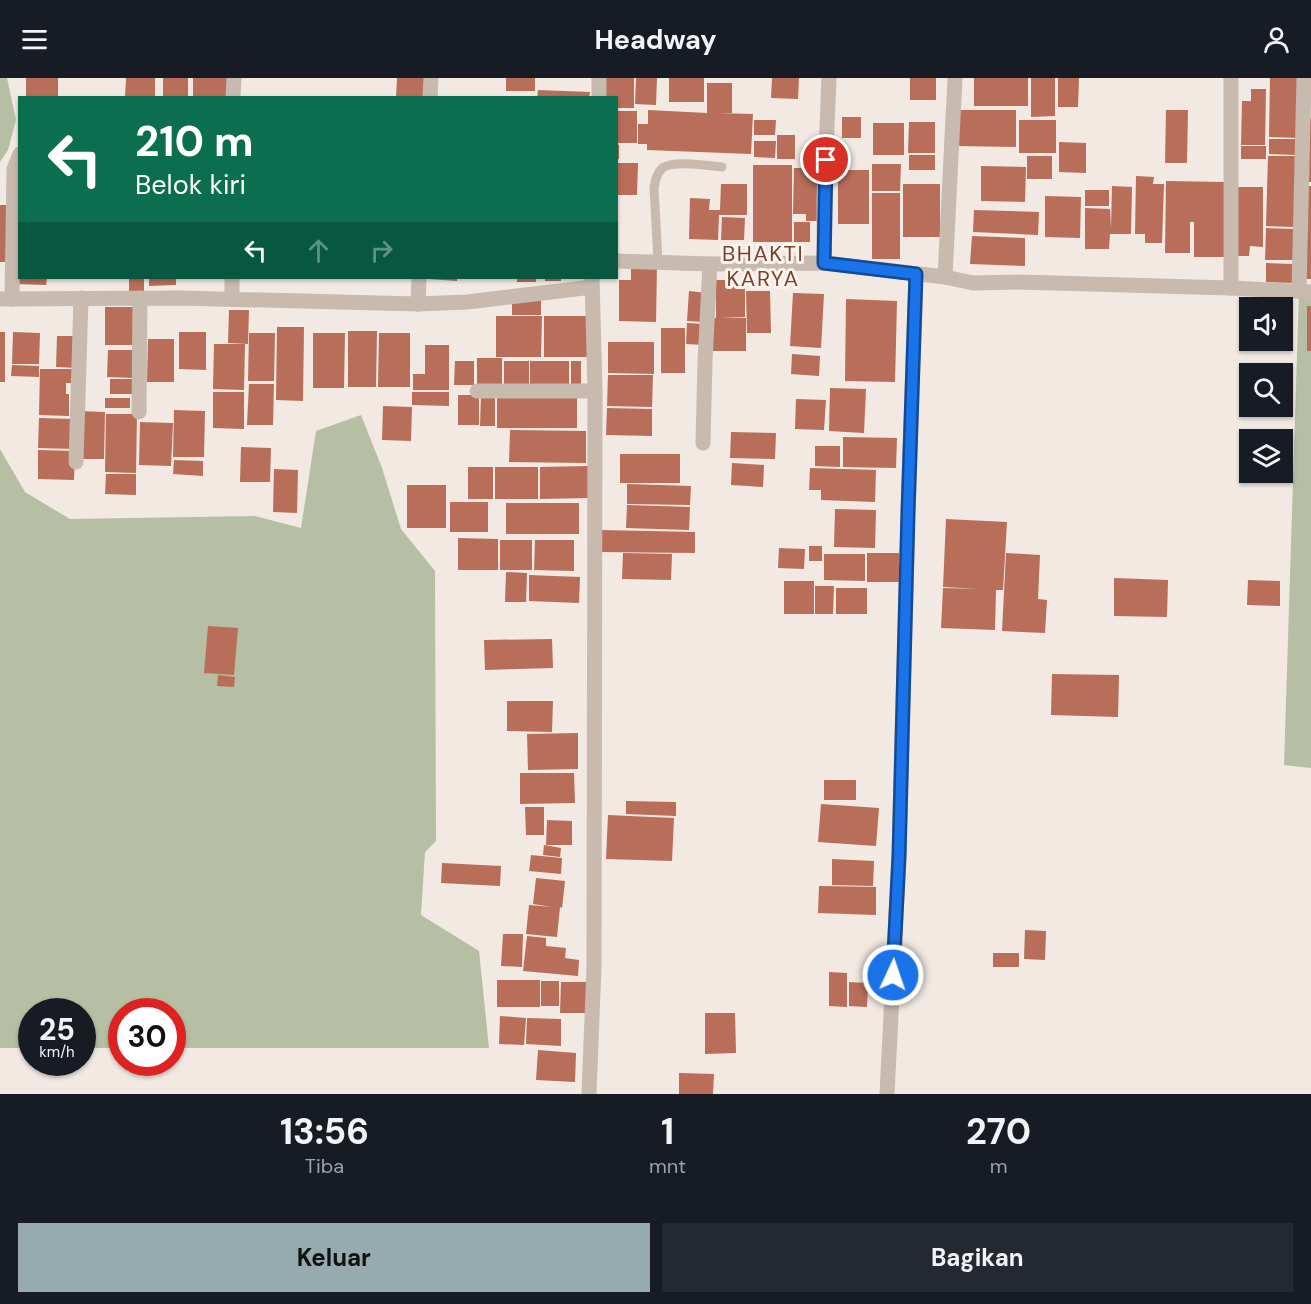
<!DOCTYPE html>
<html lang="id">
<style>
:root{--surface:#171b24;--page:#242831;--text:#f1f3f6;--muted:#9ea1a6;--accent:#96abad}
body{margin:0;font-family:"DM Sans",sans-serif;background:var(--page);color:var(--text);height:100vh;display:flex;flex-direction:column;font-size:22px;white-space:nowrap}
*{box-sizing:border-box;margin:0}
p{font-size:20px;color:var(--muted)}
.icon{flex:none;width:33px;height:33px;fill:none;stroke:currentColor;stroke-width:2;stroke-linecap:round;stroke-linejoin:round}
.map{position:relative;height:1016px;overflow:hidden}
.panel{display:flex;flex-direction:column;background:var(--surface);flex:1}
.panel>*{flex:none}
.guide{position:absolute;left:18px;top:18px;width:600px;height:183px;border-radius:0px;box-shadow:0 2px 4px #0004;background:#0b6e4f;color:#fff;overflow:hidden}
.tools{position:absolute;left:1239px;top:219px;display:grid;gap:12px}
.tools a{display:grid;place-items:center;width:54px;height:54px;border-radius:0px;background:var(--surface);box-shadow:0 2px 4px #0004;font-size:30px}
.speed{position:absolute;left:18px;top:920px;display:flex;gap:12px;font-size:30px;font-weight:700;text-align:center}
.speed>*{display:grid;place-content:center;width:78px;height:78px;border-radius:50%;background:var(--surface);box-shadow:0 2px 4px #0004;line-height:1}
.speed small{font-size:15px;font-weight:400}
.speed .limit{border:9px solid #d22;background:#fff;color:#111}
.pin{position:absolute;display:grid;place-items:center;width:51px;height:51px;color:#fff;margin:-26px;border:3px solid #fff;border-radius:50%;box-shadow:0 2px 6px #0007}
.me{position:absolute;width:66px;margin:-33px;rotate:3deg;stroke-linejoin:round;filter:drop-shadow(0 0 4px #0008)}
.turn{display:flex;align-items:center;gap:21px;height:126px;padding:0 18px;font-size:27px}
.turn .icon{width:78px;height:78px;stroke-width:2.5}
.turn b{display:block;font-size:42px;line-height:51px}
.lanes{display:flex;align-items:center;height:57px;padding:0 18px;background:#0003;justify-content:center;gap:30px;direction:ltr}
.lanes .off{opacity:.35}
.eta{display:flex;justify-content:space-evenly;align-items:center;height:102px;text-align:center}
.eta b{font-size:36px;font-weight:700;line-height:42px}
.cta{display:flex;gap:12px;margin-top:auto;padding:12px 18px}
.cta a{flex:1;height:69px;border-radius:0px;background:var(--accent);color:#111;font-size:24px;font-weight:700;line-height:69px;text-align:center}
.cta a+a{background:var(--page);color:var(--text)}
header{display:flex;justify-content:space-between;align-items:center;height:78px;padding:0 18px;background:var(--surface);font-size:27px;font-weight:700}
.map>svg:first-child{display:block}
</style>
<header><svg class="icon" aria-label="menu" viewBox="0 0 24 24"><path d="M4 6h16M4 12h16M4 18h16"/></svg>Headway<svg class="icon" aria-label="person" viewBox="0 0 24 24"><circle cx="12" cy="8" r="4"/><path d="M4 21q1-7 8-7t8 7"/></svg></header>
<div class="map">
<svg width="1311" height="1016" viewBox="0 0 1311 1016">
<rect width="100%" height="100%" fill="#f1e9e2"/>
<!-- green -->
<g fill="#b6bfa3">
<path d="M0,0H7L16,42L8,72L0,84Z"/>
<path d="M1299,213L1311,214V690L1284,687Z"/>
<path d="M361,337L382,390L401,451L435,493L436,763L425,774L421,837L479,873L489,970H173L172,933H122L121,970H83L82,933H32L31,970H0V371L25,414L70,441L255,438L301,450L316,353Z"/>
</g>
<!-- building -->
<g fill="#b86e59">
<rect x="26" y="0" width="32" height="20"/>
<path d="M126,0H155V20H125Z"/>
<rect x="163" y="0" width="25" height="20"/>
<rect x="193" y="0" width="34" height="20"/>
<path d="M397,0H428L427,20H396Z"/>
<rect x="506" y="0" width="29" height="13"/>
<path d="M604,0H634V30H616V20H604Z"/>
<path d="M636,0H657L656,27L635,26Z"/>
<rect x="669" y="0" width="35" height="24"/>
<path d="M772,0H799L798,21L771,20Z"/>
<rect x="910" y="0" width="26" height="22"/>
<rect x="974" y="0" width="54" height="28"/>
<path d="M1031,0H1055V38L1031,39Z"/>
<path d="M1058,0H1079L1078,29H1058Z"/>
<path d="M1270,0H1298L1297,60L1269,59Z"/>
<path d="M707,5H732V35H716L753,36L751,76L647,72V66H638V46H648V32L707,35Z"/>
<path d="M1251,11H1266L1265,67H1241L1242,23H1251Z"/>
<path d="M538,12L590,14L589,20H537Z"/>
<path d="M955,32H1016V69L955,68Z"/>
<path d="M1166,32H1188L1187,85H1165Z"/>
<rect x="616" y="33" width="21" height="32"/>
<rect x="842" y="39" width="19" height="21"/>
<path d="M1306,40H1311V104H1305Z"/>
<path d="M754,42H776L775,57H754Z"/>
<rect x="1019" y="42" width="37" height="33"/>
<path d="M909,44H935V75H908Z"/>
<rect x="873" y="45" width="31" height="32"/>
<rect x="777" y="57" width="18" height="24"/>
<path d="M1269,61H1296V77L1269,76Z"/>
<path d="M754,63H776L775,80L754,79Z"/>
<path d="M1059,64L1086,65V95L1059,94Z"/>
<rect x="616" y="67" width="3" height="14"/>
<rect x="1241" y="68" width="25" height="13"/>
<rect x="909" y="77" width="26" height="15"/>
<rect x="1027" y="78" width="25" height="23"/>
<path d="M1268,78H1296L1295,149L1266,148Z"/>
<path d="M616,85H638L637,117H616Z"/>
<path d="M872,86H901L900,113H872Z"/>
<rect x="753" y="87" width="39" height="77"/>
<path d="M981,88L1026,89L1025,124L981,123Z"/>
<path d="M794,90H823V143H806V136H793Z"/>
<rect x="838" y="92" width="31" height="54"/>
<path d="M1136,98L1154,99L1153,106H1164L1162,165H1145V156H1135Z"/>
<path d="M1166,103L1225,104V179H1194V144H1190V175H1165Z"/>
<path d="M721,106H747V137H719L718,162L689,161L690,120L710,121L709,132H720Z"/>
<rect x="903" y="106" width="37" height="53"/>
<path d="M1112,108L1132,109L1131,156H1110L1109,171H1085V130L1110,131L1111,150Z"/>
<path d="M1303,108H1311V201H1301Z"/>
<path d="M1235,109H1263V169L1250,168L1249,178H1234Z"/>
<rect x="1085" y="112" width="24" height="16"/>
<rect x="872" y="115" width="28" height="66"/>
<path d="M1045,118L1081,119L1080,160L1045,159Z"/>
<path d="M0,127H11L7,184H0Z"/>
<path d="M974,132L1039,134L1038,157L973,154Z"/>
<path d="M722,139L745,140L744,162H721Z"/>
<rect x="794" y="144" width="16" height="20"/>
<path d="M1266,150L1295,151L1294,182H1265Z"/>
<path d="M972,158L1025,160V188L970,186Z"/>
<path d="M631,185L657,186L656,244L619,243V202H631Z"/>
<path d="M1266,185L1293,186V205L1266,204Z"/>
<path d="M20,200H47L46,207L14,206Z"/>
<rect x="129" y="200" width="15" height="13"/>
<path d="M149,200H176V207L149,208Z"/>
<path d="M429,200H457V203L429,201Z"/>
<rect x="517" y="200" width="19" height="4"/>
<rect x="545" y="200" width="16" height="3"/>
<path d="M716,202H731V208H745V239L720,240H746V273H710V240H716Z"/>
<path d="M689,213L707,215L705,244L687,243Z"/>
<path d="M746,213H770L771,255H747Z"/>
<path d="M793,215L824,216L821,270L790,268Z"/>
<rect x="512" y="221" width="29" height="16"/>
<path d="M846,221L897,223L895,304L845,303Z"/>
<rect x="1307" y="228" width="4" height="45"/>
<rect x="105" y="229" width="32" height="38"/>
<path d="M229,232H249L248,266L228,265Z"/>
<path d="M496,238H542L541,279H496Z"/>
<rect x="544" y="238" width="44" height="41"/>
<path d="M687,245L705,246L704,267L686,266Z"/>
<path d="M277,249H304L303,323L276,322Z"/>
<rect x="661" y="250" width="24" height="45"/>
<path d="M348,253H377L376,309H348Z"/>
<rect x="0" y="254" width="5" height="50"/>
<path d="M13,254L40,255L39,286H12Z"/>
<path d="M179,254H206V292L179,291Z"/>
<path d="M249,255H275L274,303H248Z"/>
<path d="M313,255H345L344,310H313Z"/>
<path d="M379,255H410V309H378Z"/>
<path d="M57,258H78V290L56,289Z"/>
<path d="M148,261H174V304H147Z"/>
<path d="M608,264H654V296L608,295Z"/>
<path d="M214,266H245L244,312L213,311Z"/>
<path d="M425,267H449V312H413V296H425Z"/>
<path d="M108,272H135V300L107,299Z"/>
<path d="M792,276L820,278L819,298L791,296Z"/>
<rect x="477" y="280" width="25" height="28"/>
<path d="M455,283H474V307H454Z"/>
<rect x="504" y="283" width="25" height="26"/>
<rect x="530" y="283" width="39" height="26"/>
<rect x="571" y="283" width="10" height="26"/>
<path d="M12,287L39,288V299L11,298Z"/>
<path d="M40,291H78V305H66V316H69V338L39,337Z"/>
<path d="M608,297H653L652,329L607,328Z"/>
<rect x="110" y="301" width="24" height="15"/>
<path d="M249,306H274L273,347H247Z"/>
<path d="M830,310L866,311L864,355L829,353Z"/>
<path d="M213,314H244V351L213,350Z"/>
<path d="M412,314H449V328L412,327Z"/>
<rect x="497" y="315" width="80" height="35"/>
<path d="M481,316H495V348H480Z"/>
<rect x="458" y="317" width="21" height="30"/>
<rect x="105" y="320" width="25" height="10"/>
<path d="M796,321L826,322L824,352L795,351Z"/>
<path d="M383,328L412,329L411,363L382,362Z"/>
<path d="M607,330L652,331V358L606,357Z"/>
<path d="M174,332L205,333L204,379H173Z"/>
<path d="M79,333L105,334L104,381H78Z"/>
<path d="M106,336H137L136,395L105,394Z"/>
<path d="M39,340L76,341L75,371L38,370Z"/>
<path d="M140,344L173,345L171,388L139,387Z"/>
<path d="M510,352L586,353V385L509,384Z"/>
<path d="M731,354L776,355L775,381L730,380Z"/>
<path d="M843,359L897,360L896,390L843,389Z"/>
<path d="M815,368H840V389L815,388Z"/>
<path d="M241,369L271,370L270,404H240Z"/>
<path d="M38,372L75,373L74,402L38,401Z"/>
<rect x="620" y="376" width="60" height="29"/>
<path d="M174,382L203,383V398L173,396Z"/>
<path d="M732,385L764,387L763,409L731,407Z"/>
<path d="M588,388V420L540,421V389Z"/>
<rect x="468" y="389" width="25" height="32"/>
<rect x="495" y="389" width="43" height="32"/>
<path d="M810,390L876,392L875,424L821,422V412H809Z"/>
<path d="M274,391L298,392L297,435L273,434Z"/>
<path d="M106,396H136V417L105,416Z"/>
<path d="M627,406L691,408L690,427L627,426Z"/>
<rect x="407" y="407" width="39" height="43"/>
<rect x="450" y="424" width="38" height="30"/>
<rect x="506" y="425" width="73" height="31"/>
<path d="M627,427L690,429L689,452L626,450Z"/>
<path d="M835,431L876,432L875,470L834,469Z"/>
<path d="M946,441L1007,444L1003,512H996L995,552L941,550L943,510L980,511L943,509Z"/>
<path d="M600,452L695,454V475L600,474Z"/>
<path d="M458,460L498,461V492H458Z"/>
<rect x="500" y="462" width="32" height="30"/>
<path d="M535,462H574V493L534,492Z"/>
<rect x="809" y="468" width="13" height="15"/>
<path d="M779,470L805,471L804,491L778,490Z"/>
<path d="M623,475L672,476L671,502L622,501Z"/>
<rect x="867" y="475" width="32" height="29"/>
<path d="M1006,475L1040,477L1038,521L1047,522L1045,555L1002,553Z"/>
<path d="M824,476H865V503L824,502Z"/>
<path d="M506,494L527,495L526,524H505Z"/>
<path d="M529,497L580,499L579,525L529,523Z"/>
<path d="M1114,500L1168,502L1167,539L1114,538Z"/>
<path d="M1248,502L1280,503V528L1247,527Z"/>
<rect x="784" y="503" width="30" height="33"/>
<path d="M815,508H834L833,536H815Z"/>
<rect x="836" y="510" width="31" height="26"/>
<path d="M208,548L238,550L234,597L204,595Z"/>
<path d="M552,561L553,590L485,592L484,562Z"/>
<path d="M1052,596L1119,597L1118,639L1051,637Z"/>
<path d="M218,597L235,599L234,609L217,608Z"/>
<path d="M507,623H553L552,654L507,653Z"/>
<path d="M578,655V691L528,692L527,656Z"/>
<path d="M520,695H574L575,725L520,726Z"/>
<rect x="824" y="702" width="32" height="20"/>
<path d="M626,723L676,724V738L626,736Z"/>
<path d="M821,726L879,730L876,768L818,764Z"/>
<path d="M525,729H544V757H526Z"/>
<path d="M608,737L674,740L672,783L606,781Z"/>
<path d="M547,742L572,743V767H546Z"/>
<path d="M544,767L561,770L560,779L543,777Z"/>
<path d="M531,777L562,780L561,796L529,793Z"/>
<path d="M832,781L874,783L873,808L832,807Z"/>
<path d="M442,785L501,788L500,808L441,805Z"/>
<path d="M536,800L565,803L562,830L560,829L557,859L526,856L529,827L552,829L533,826Z"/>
<path d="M819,808L876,809V837L818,835Z"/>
<path d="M1025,852L1046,853L1045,882L1024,881Z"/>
<path d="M503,856H523L522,889L501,888Z"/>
<path d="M527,858L546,860V868L566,870L565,880L579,882L578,898L523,893Z"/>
<rect x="993" y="875" width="26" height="14"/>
<path d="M829,894L847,895V929L829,928Z"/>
<rect x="497" y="902" width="43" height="27"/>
<rect x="541" y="903" width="18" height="25"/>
<path d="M561,904H587V935H560Z"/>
<path d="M849,904L868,905L867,929L849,928Z"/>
<path d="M705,935H735L736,975L705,976Z"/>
<path d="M500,938L526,940L524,967L499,966Z"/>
<path d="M527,940L561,941V968L526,966Z"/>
<path d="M538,972L576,975L575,1004L536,1002Z"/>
<path d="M679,995L714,996L713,1016H679Z"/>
</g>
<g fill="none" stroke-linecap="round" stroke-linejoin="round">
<!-- lane -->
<path stroke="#c8baaf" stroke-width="9" d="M658,183L654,110C655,103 657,93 664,89C677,82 708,88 722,89"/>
<!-- street -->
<g stroke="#c8baaf" stroke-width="15">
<path d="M233,20L234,0"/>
<path d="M430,20L431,0"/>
<path d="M599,20V0"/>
<path d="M616,183L710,186L824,185L945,199L955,0"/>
<path d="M824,185V123L829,0"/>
<path d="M945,199L973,205L1018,204L1231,210L1311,214"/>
<path d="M1231,210V0"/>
<path d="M1299,213L1304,0"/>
<path d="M0,221L180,220L418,226L467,224L592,209"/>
<path d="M12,221L14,91L20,76"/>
<path d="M232,221V200"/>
<path d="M418,226L419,200"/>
<path d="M477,313H595"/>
<path d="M139,334L140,220"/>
<path d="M703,365L705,283L710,186"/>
<path d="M76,384L81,220"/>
<path d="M589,1016L594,889L595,313L592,200"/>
<path d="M887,1016L899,778L908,434L916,196"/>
</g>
</g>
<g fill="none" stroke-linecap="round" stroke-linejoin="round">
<!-- route casing -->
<g stroke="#114b97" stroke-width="15">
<path id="route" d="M826,82L824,185L916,196L908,434L899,778L893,897"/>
</g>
<!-- route -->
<use href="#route" stroke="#1a73e8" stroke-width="10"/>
</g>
<g text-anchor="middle" stroke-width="6" stroke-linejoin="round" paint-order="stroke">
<!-- quarter labels -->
<g font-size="22" letter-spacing="1.5" fill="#7d402e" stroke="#f9f4ee">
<text x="763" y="183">BHAKTI<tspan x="763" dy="25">KARYA</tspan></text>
</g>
</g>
</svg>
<div class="tools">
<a><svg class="icon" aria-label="sound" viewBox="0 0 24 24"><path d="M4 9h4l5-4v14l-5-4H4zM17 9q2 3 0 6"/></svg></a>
<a><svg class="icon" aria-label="search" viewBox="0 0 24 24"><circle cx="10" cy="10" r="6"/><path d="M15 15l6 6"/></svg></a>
<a><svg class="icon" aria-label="layers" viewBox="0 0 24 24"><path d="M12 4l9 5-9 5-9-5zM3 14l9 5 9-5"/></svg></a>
</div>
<div class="speed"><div>25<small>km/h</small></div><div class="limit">30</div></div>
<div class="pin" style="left:826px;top:82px;background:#d93025"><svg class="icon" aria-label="arrive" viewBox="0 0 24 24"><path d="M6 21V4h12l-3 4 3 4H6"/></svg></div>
<svg class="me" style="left:893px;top:897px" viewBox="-20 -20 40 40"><circle r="17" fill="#1a73e8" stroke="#fff" stroke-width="3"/><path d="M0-11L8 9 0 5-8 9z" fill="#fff"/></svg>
<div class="guide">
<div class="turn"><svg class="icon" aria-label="left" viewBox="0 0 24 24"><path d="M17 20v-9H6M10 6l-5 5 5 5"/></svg><div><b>210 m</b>Belok kiri</div></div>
<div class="lanes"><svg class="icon" aria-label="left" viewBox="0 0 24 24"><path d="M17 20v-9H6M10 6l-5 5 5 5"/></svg><svg class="icon off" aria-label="ahead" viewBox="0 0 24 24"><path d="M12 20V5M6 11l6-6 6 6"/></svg><svg class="icon off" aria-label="right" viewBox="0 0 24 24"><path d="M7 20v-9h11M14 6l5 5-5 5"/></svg></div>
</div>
</div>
<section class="panel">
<div class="eta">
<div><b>13:56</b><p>Tiba</p></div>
<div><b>1</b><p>mnt</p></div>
<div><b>270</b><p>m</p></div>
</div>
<div class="cta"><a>Keluar</a><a>Bagikan</a></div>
</section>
